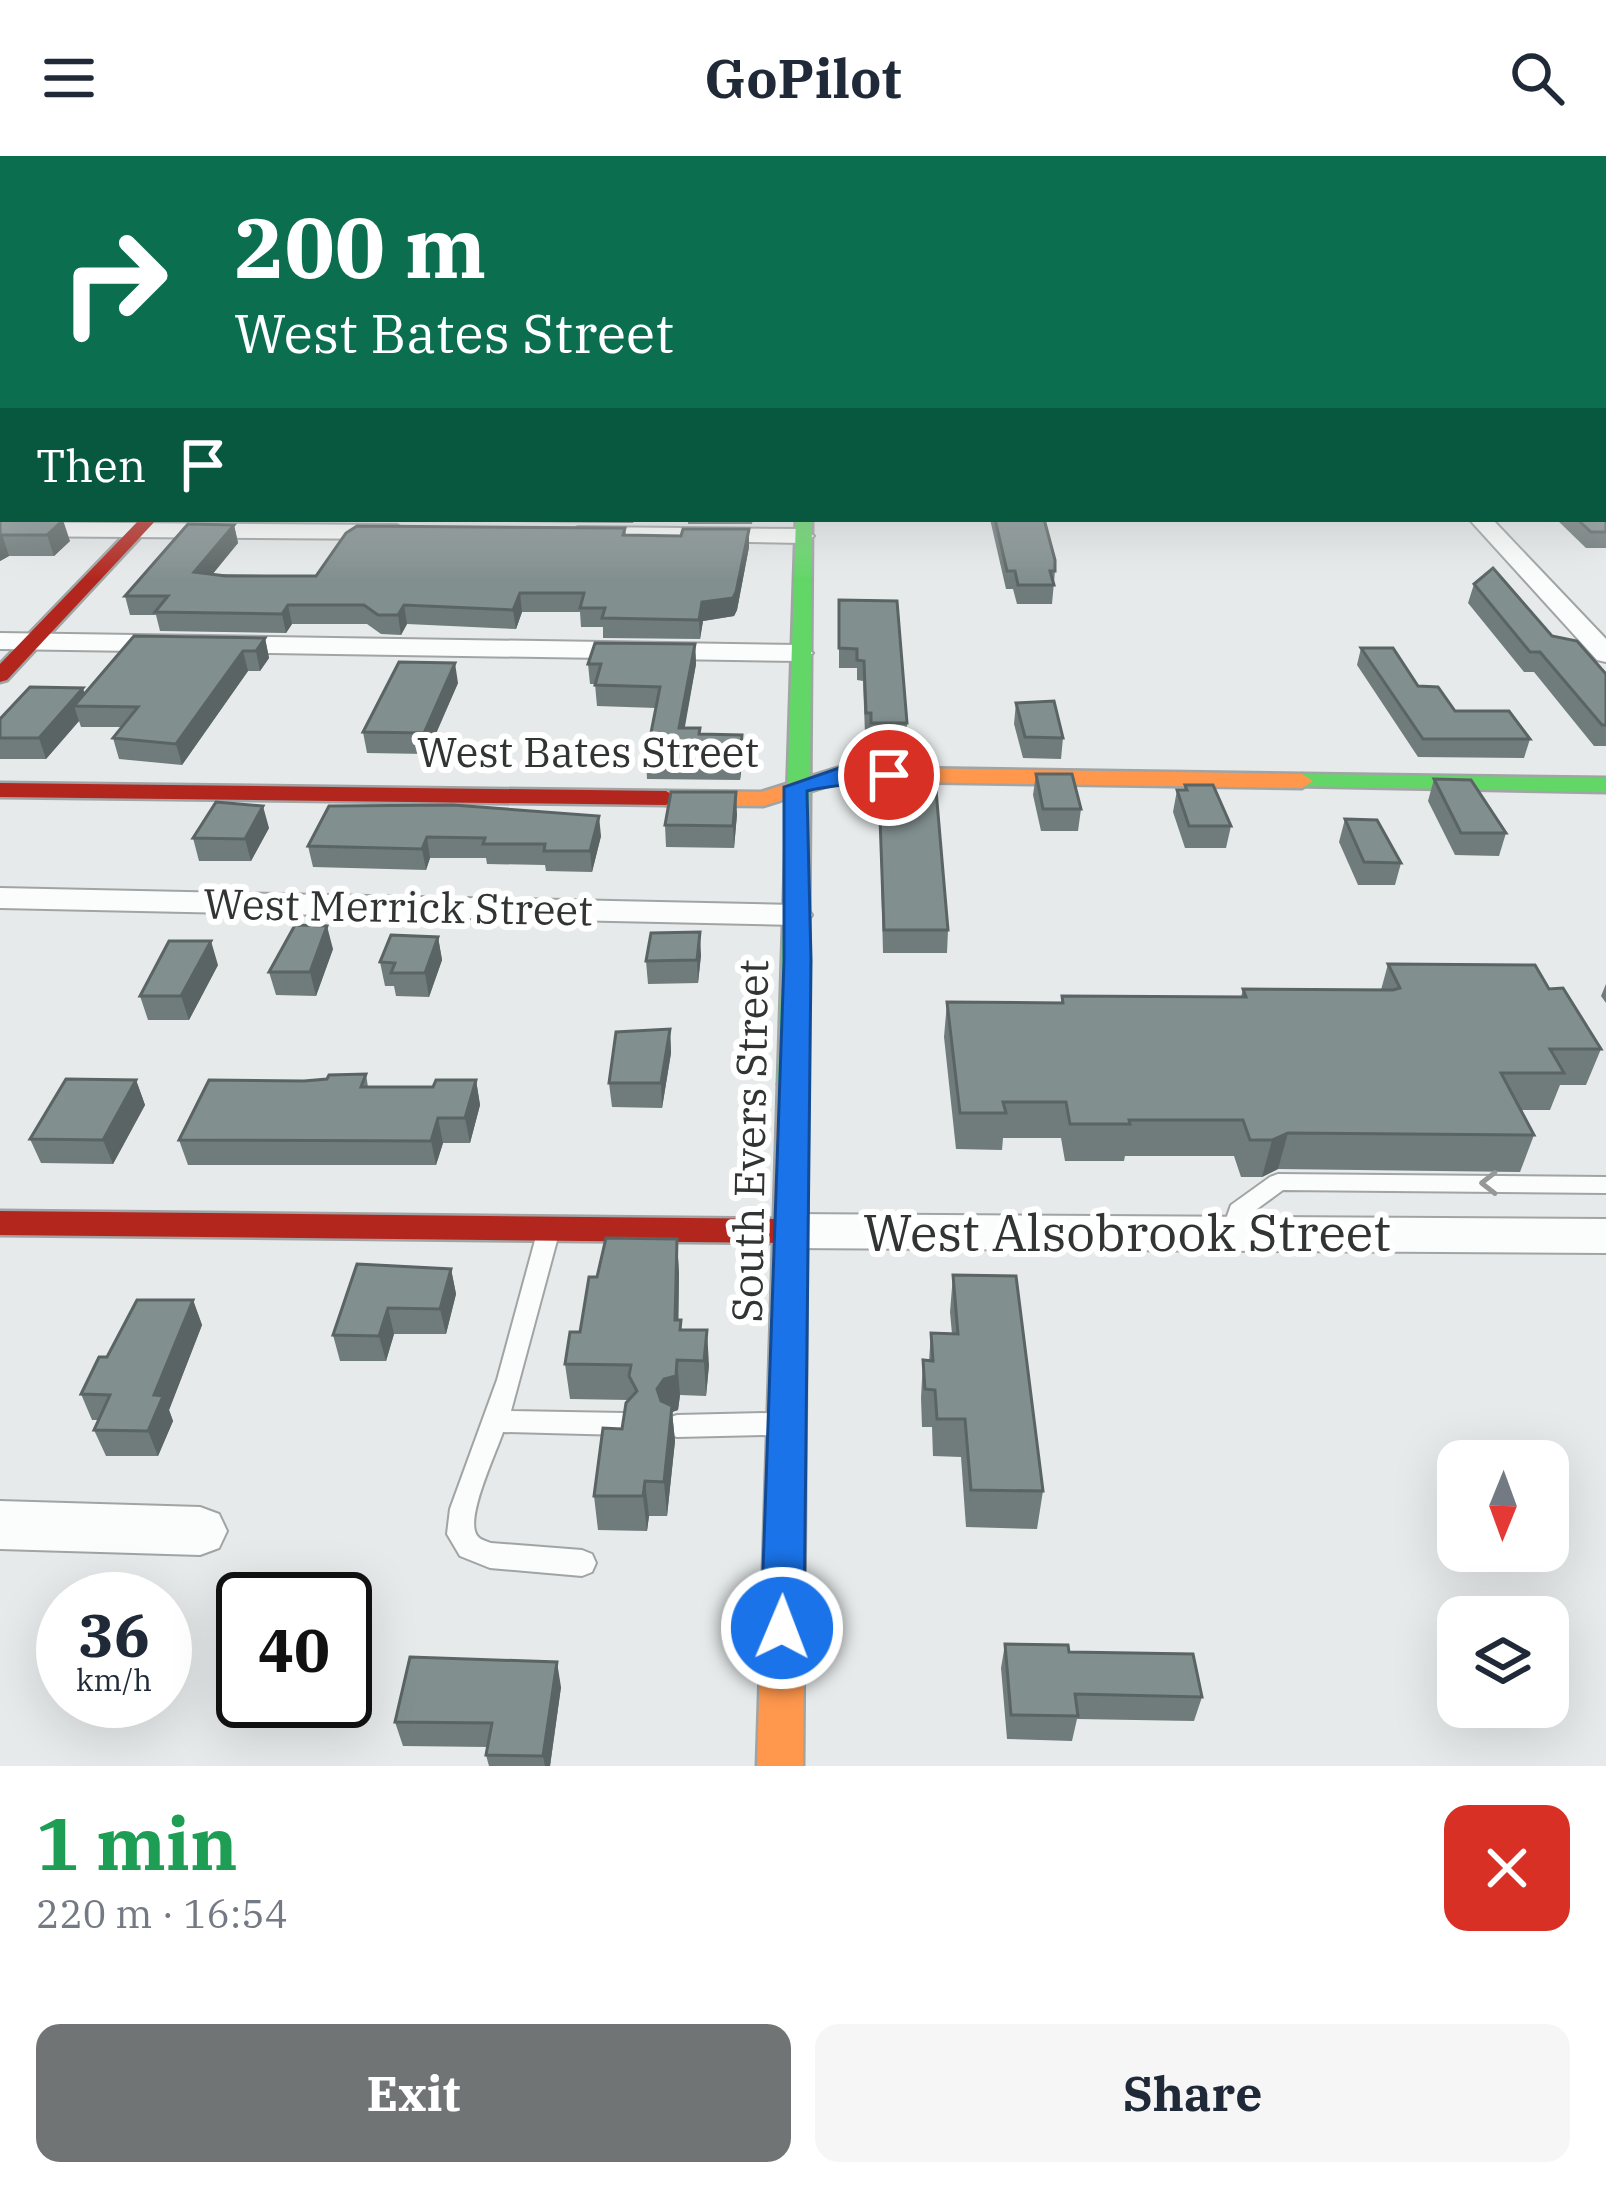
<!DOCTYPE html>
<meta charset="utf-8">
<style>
:root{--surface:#fff;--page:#f6f6f7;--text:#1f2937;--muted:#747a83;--accent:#717474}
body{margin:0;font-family:"IBM Plex Serif",serif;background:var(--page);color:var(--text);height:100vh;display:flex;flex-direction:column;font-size:45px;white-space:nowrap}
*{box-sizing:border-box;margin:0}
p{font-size:39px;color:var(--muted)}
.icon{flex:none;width:66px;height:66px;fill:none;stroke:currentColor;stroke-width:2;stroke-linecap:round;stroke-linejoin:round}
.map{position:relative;height:1610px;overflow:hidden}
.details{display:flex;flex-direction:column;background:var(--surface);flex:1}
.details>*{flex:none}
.top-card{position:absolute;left:0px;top:0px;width:1608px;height:366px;box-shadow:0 12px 48px #0002;background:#0b6e4f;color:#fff;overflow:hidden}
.needle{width:78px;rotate:181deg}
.buttons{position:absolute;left:1437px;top:1284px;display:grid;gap:24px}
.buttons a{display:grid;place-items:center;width:132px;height:132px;border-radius:24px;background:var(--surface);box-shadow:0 12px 48px #0002;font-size:60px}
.speed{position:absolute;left:36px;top:1416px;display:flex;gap:24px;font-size:60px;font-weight:700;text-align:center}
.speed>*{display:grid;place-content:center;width:156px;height:156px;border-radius:50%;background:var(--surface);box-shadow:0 12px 48px #0002;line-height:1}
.speed small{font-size:30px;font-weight:400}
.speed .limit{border:6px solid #111;border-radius:18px;background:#fff;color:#111}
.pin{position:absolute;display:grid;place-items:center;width:102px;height:102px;color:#fff;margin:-51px;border:6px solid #fff;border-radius:50%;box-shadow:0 3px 12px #0007}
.me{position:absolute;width:132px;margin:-66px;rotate:1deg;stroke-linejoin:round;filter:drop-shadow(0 0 9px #0008)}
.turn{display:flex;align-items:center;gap:42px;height:252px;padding:0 36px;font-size:54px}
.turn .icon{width:156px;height:156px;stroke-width:2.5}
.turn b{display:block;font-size:84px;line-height:102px}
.then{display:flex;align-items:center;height:114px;padding:0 36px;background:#0003;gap:24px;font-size:45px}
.round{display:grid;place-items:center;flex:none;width:126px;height:126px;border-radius:24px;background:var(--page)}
.overview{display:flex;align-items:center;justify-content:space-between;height:204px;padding:0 36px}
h1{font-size:72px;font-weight:700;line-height:90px;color:#1e9e55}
.cta{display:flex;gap:24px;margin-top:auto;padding:24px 36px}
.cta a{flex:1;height:138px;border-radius:24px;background:var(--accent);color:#fff;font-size:48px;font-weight:700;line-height:138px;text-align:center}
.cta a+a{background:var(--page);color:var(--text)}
header{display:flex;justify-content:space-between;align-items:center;height:156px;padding:0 36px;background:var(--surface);font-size:54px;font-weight:700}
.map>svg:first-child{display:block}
</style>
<header><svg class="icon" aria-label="menu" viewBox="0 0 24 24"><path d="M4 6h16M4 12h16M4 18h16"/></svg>GoPilot<svg class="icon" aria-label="search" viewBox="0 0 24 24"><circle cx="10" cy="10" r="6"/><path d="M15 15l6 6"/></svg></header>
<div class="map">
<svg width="1606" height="1610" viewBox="0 0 1606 1610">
<rect width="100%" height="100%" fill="#e6eaea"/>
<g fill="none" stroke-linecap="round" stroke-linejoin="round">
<!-- lane casing -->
<g stroke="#a1a4a4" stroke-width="4">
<g id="lane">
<path d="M1278,1018L1606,1021V1037L1283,1034L1249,1059L1240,1083L1232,1085L1224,1083L1221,1077L1231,1049L1270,1021Z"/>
<path d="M548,1069L556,1071L559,1077L511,1255L624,1257L633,1260L637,1268L633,1276L624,1279L503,1276C496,1297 469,1354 475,1375C477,1383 483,1384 491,1387L582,1394L592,1398L596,1407L592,1416L582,1420L490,1412L460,1400L447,1378L450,1353L497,1224L537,1077L540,1071Z"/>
<path d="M769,1257L778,1260L782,1268L778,1276L769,1279L677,1281L668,1278L664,1270L668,1262L677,1259Z"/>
</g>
</g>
<!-- street casing -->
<g stroke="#a1a4a4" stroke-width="4">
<g id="street">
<path d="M1469,363H1492L1606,483V506L1597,504Z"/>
<path d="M0,366L397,369L408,376L397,383L0,380Z"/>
<path d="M578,371L803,373L814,380L803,387L570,383L567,378Z"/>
<path d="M0,477L800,489L813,497L800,505L0,493Z"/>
<path d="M0,732L795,749L807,752L812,759L807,766L795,769L0,752Z"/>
<path d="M789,1058L1606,1063V1097L789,1092L773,1087L767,1075L773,1063Z"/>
<path d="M0,1345L200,1351L219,1358L227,1375L219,1392L200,1399L0,1393Z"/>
</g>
</g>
<!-- fast casing -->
<g stroke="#a1a4a4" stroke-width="5">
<g id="fast">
<path d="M796,363H812L808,928L804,935H782L778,928Z"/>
<path d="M1302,618L1606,622V636L1294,630L1291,625Z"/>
</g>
</g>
<!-- slow casing -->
<g stroke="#a1a4a4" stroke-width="5">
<g id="slow">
<path d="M841,611L1302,618L1313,625L1302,632L843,625L763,650L666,649L654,642L666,635L761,636Z"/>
<path d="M793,918L804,921L808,928L803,1610H757L778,928L782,921Z"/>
</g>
</g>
<!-- jam casing -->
<g stroke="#a1a4a4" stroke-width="5">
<g id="jam">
<path d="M140,363H157L7,524L0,526V508Z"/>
<path d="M0,627L666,635L678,642L666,649L0,641Z"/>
<path d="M0,1055L789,1063L801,1066L806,1075L801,1084L789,1087L0,1079Z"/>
</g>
</g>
<!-- lane -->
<use href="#lane" fill="#fbfcfc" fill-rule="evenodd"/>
<!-- street -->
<use href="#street" fill="#fbfcfc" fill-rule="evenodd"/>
<!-- fast -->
<use href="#fast" fill="#63d668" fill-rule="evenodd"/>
<!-- slow -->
<use href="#slow" fill="#ff974d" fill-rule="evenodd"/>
<!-- jam -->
<use href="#jam" fill="#b3261e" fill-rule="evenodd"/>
</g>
<!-- wall -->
<g fill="#707b7b">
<path d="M1606,246V392H1586L1556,363H1605Z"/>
<rect x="0" y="285" width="3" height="78"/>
<path d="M0,363L70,385L54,400H9L0,405Z"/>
<path d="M374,363H635L633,367L375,365Z"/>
<path d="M688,363H753L752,368H688Z"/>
<path d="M990,363H1044L1055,415L1052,448H1017L1013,433H1006Z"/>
<path d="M234,369L238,387L212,418L316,420L625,372L626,379L749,391L737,454L734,460L703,465L700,483L603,482V471H581L580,456H522L516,473L407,468L401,479L381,478L367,468H292L286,477L160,475L156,459H130L125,440Z"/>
<path d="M1474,428L1606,518V590H1594L1534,516H1524L1468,447Z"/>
<path d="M839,444L907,567L906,588H870V578H865L863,525L857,524V512H839Z"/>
<path d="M265,482L269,502L260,515H248L182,609L119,603L113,582L122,571H81L79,565L46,603H0V563Z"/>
<path d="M695,488L696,508L684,572H700V578L743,600L740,624L647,623L646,602L656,552L597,550L595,528H590L588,508Z"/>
<path d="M1361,492L1455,555L1530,583L1524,602L1418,601L1357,509Z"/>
<path d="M458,527L427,598L367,597L363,576Z"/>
<path d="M1016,547L1063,582L1061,603L1023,602L1014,568Z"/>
<path d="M1036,618L1081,653L1078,675H1041L1033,639Z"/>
<path d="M1434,623L1506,677L1499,700L1455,699L1428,645Z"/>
<path d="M1185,629L1231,670L1226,692H1185L1173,656L1177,634H1184Z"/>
<path d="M879,634L948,774L947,797H883Z"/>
<path d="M329,650L601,680L592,716L546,715L545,709L487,708L486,702H430L426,714L313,711L308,690Z"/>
<path d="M737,658L734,692L666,691L665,669Z"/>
<path d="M1345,663L1401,707L1395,729H1358L1339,686Z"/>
<path d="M269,672L251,705H199L193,682Z"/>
<path d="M438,781L442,804L429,841L396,840L394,830H385L380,806Z"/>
<path d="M333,793L316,840L276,839L269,816Z"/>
<path d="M701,799L698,827L648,828L646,805Z"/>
<path d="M1388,808L1549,833L1601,893L1586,929H1560L1550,954H1521L1534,979L1520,1016L1278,1013L1262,1021H1241L1234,1000H1125L1124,1005H1065L1061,982H1003L1002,994L956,993L944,881L947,846L1061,847L1062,840L1241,841L1243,833L1381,834Z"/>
<path d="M218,809L189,864H148L140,840Z"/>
<path d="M1606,828V847L1601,840Z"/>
<path d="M670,873L671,897L662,952L612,951L609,927Z"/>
<path d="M366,918L368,931H433L476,924L480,949L470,987H443L436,1009H188L179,984L304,925Z"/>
<path d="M136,924L145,949L113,1008L41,1007L30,983Z"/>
<path d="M677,1083L679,1118L678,1164L682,1174L709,1209L706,1240L680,1239L678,1254L672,1256L675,1285L667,1360H649L647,1375L598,1374L594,1340L622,1273L629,1244L570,1243L565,1208L580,1176L597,1121Z"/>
<path d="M451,1113L456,1138L446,1178H394L386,1205H340L333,1179Z"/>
<path d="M953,1119L1043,1335L1037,1373L966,1371L961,1301L933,1300L932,1271H922L921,1242L923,1204L929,1205L931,1177L952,1178L950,1156Z"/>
<path d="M193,1144L202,1169L169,1254L173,1265L158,1300H106L94,1274L99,1264H92L81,1238L107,1201Z"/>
<path d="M1005,1488L1069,1496L1202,1541L1194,1565L1077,1563L1072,1585L1007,1583L1001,1512Z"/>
<path d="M561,1531L550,1610H489L486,1599L488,1591L403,1590L395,1566Z"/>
</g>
<!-- shaded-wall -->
<g fill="#5b6464">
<path d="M63,364L70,385L54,400L47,379Z"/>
<path d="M234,369L238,387L199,435L194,416Z"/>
<path d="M749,373V391L737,454L734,460L703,465L700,483L699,464L702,446Z"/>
<path d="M2,378L9,400L0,405V379Z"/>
<path d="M520,437L522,456L516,473L513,454Z"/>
<path d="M288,449L292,468L286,477L282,458Z"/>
<path d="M404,449L407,468L401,479L398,459Z"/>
<path d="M265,482L269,502L260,515L256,495Z"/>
<path d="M695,488L696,508L681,593L679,572Z"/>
<path d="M243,495L248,515L182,609L176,588Z"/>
<path d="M455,507L458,527L427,598L424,577Z"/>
<path d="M83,532L89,550H74L79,565L46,603L39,582Z"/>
<path d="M742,579L743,600L740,624V603Z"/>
<path d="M736,636L737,658L734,692L733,670Z"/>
<path d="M263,650L269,672L251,705L245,683Z"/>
<path d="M599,660L601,680L592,716L590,695Z"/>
<path d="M427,681L430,702L426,714L422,693Z"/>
<path d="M327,770L333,793L316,840L310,816Z"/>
<path d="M700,776L701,799L698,827L697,804Z"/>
<path d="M438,781L442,804L429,841L425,817Z"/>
<path d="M211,785L218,809L189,864L181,840Z"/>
<path d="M670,873L671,897L662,952L661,927Z"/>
<path d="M136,924L145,949L113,1008L103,984Z"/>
<path d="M476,924L480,949L470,987L465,962Z"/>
<path d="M438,962L443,987L436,1009L431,985Z"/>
<path d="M1288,977L1278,1013L1262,1021L1272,984Z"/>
<path d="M677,1083L679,1118L678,1199L675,1164Z"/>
<path d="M451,1113L456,1138L446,1178L440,1153Z"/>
<path d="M193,1144L202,1169L169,1254L173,1265L158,1300L148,1275L154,1239Z"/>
<path d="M388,1152L394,1178L386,1205L379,1180Z"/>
<path d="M707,1174L709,1209L706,1240L704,1205Z"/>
<path d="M677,1204L680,1239L678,1254L672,1256L675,1285L667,1360L664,1326L667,1258L657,1233Z"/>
<path d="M645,1325L649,1360L647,1375L643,1340Z"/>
<path d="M557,1506L561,1531L550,1610H545L543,1600Z"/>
</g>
<!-- building -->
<g fill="#828f8f" stroke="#5b6464" stroke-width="3">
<path d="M1605,245L1606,376H1591L1577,363H1605Z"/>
<rect x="0" y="285" width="3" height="57"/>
<path d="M0,363L63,364L47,379H0Z"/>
<path d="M995,363H1044L1055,404V415H1050L1054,429H1018L1015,415H1007Z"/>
<path d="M188,368L234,369L194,416L226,420H316L346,377L357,370L625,372L623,379L681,380L683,373H749L736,436L733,442L702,446L699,464L602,462L605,452H580L584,437H520L513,454L404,449L398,459H378L364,449H288L282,458L155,456L168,440H125Z"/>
<path d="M1493,412L1552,480L1577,485L1606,518V569H1602L1540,496H1530L1474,428Z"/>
<path d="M839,444L897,445L907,567H871V557H866L864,505L857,504V493L839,492Z"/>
<path d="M134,480L265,482L256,495H243L176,588L113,582L138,551L74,550Z"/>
<path d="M595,487L695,488L679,572H700L699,578L742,579L740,603L646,602L660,531L595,529L601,508H588Z"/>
<path d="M1361,492H1393L1418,530L1438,531L1455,555H1509L1530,583H1423Z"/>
<path d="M399,506L455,507L424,577L363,576Z"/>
<path d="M30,531L83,532L39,582H0V563Z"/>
<path d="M1054,545L1063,582L1025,581L1016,547Z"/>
<path d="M1036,618H1072L1081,653H1043Z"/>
<path d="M1434,623L1471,624L1506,677H1461Z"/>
<path d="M1185,629H1213L1231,670H1189L1177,634H1187Z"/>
<path d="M879,634H936L948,774H884Z"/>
<path d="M671,636H736L733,670L665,669Z"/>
<path d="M216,646L263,650L245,683L193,682Z"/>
<path d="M453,649L599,660L590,695H544L545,688H483L485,682L427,681L422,693L308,690L329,650Z"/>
<path d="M1345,663L1377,664L1401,707L1364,706Z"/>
<path d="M295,769L327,770L310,816H269Z"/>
<path d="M700,776L697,804L646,805L651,777Z"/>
<path d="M391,779L438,781L425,817H391L395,807L380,806Z"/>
<path d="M169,785H211L181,840H140Z"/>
<path d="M1388,808L1535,809L1549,833L1563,832L1601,893H1550L1564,917H1501L1534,979L1288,977L1272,984H1250L1243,964H1129L1130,968H1070L1066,946H1003L1006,957H960L947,846L1063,847L1062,840L1246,841L1243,833L1393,834L1400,832Z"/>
<path d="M670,873L661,927H609L616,876Z"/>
<path d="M366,918L361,931H433L436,924H476L465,962H438L431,985L179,984L209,924L304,925L327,923L329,919Z"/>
<path d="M66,923L136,924L103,984L30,983Z"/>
<path d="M606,1082L677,1083L675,1164H681L680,1174H707L704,1205L677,1204L676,1220L664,1223L657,1233L661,1245L672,1250L664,1326L645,1325L643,1340H594L603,1272L622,1273L626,1247L637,1235L629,1220L631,1209L565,1208L570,1176H580L589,1121H597Z"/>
<path d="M357,1108L451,1113L440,1153L388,1152L379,1180L333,1179Z"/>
<path d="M953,1119L1016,1120L1043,1335L971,1334L965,1263H937L935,1234L925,1233L923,1204L933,1205L931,1177L958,1178Z"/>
<path d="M137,1144H193L154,1239L163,1240L148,1275L94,1274L110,1239L81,1238L99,1201H107Z"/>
<path d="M1005,1488L1068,1489L1069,1496L1193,1498L1202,1541L1075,1538L1078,1560L1011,1559Z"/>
<path d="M410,1501L557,1506L543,1600L486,1599L492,1567L395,1566Z"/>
</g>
<!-- one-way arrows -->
<defs><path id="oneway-chevron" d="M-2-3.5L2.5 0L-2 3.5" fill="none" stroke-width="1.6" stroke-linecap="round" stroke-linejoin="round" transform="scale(3)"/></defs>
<use stroke="#969898" href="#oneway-chevron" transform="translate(1489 1027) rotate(-180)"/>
<!-- sky -->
<linearGradient id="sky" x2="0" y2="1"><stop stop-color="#71b6d3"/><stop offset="0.47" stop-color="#f4f6f6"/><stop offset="1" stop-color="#f4f6f6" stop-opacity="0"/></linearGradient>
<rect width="1606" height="425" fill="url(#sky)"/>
<!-- route -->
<path fill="#1a73e8" stroke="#114b97" stroke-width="3" d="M842,611L889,612L901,619C890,627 830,628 807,635L811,804L804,1472L798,1486L782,1492L767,1486L761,1472L784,804V631Z"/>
<g text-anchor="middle" stroke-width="12" stroke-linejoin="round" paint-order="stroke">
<!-- street labels -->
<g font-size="42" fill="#323434" stroke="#fff">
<text x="588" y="611">West Bates Street</text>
<text transform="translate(398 751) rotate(1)" y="15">West Merrick Street</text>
<text transform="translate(750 985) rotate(-89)" y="15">South Evers Street</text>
</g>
<!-- near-street labels -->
<g font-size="51" fill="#323434" stroke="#fff">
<text x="1127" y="1095">West Alsobrook Street</text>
</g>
</g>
</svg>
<div class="buttons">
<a><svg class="needle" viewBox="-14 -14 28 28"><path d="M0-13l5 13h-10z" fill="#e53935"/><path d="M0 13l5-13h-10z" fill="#747a83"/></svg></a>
<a><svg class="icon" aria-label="layers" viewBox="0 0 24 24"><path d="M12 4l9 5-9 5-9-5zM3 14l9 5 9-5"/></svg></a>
</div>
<div class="speed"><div>36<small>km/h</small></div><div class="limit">40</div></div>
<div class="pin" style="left:889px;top:619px;background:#d93025"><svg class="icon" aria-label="arrive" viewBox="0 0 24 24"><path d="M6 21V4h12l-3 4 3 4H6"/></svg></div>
<svg class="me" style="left:782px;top:1472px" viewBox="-20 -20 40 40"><circle r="17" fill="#1a73e8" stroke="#fff" stroke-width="3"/><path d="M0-11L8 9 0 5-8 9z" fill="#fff"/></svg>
<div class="top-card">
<div class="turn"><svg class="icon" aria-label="right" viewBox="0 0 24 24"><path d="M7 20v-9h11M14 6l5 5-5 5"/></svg><div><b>200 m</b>West Bates Street</div></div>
<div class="then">Then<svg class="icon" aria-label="arrive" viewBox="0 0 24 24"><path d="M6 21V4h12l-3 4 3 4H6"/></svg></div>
</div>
</div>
<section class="details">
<div class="overview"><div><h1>1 min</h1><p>220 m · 16:54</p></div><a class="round" style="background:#d93025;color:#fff"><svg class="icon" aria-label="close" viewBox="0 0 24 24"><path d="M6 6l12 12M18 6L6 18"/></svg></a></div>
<div class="cta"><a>Exit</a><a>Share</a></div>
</section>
